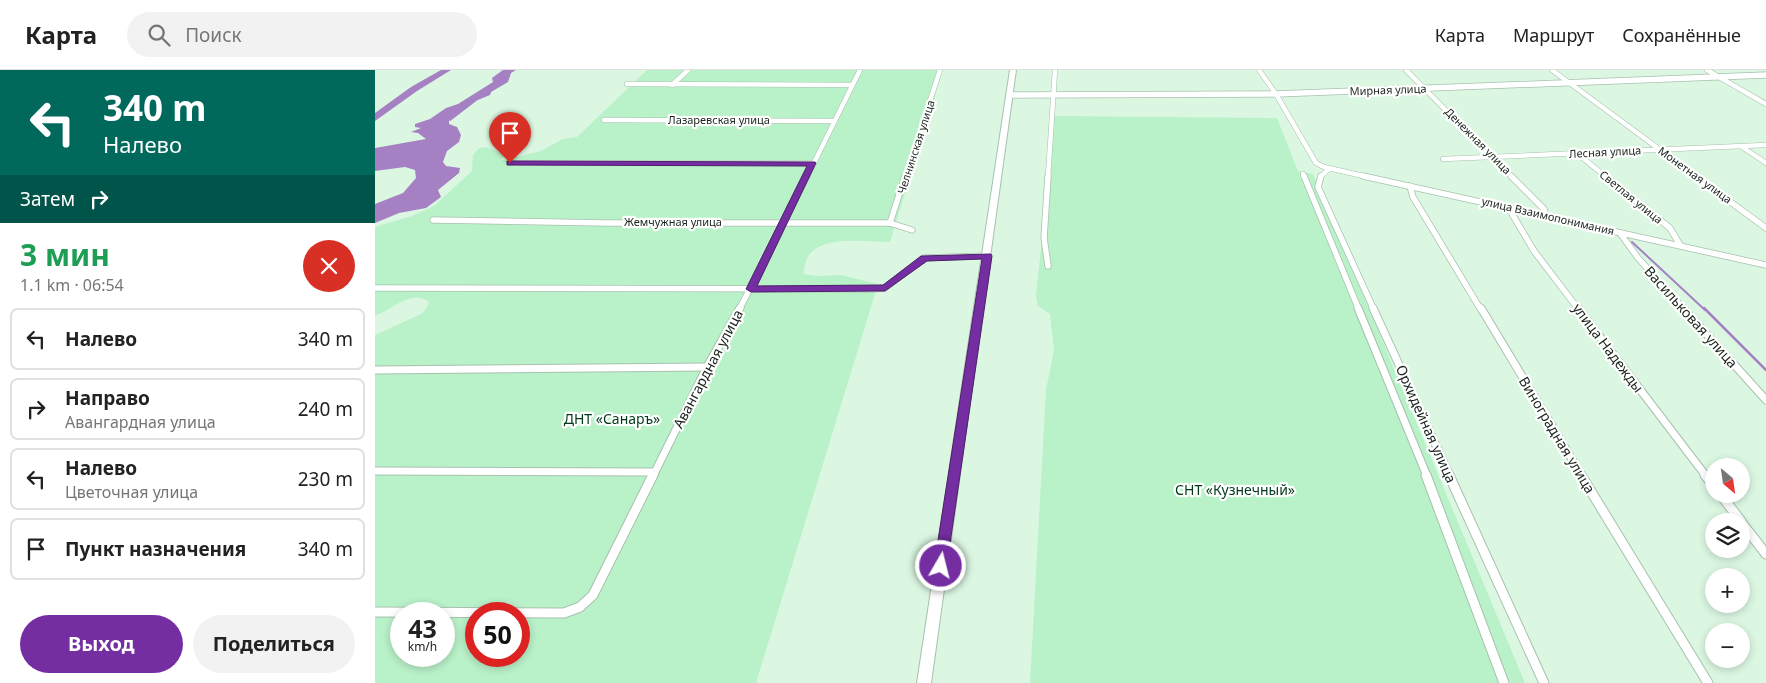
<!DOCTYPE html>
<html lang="ru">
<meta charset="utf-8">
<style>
:root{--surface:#fff;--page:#f2f2f2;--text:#222;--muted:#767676;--line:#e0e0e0;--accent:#742ea2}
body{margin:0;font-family:"Noto Sans",sans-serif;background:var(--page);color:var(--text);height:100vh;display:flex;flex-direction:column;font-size:19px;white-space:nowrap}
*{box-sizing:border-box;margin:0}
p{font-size:16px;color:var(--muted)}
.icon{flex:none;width:28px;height:28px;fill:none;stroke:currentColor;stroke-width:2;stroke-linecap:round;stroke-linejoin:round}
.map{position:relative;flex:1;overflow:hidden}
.details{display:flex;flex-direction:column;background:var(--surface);width:375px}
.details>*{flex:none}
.guide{background:#00695c;color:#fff;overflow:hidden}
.needle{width:32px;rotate:151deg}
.fabs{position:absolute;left:1330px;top:388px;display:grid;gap:10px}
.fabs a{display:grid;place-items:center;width:45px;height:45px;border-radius:50%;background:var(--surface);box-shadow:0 2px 8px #0003;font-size:25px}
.speed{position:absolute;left:15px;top:532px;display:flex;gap:10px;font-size:25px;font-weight:700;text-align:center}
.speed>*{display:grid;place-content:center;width:65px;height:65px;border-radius:50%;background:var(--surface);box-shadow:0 2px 8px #0003;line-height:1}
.speed small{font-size:12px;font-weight:400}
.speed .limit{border:8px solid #d22;background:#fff;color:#111}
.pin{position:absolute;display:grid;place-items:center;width:42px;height:42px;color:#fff;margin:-51px -21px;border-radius:50% 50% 50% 0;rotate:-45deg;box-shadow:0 0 5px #0007}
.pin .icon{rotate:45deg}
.me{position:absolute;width:55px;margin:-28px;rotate:8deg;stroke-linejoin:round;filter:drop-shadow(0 0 4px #0008)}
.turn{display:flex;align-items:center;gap:18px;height:105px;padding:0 20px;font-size:22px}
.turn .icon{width:65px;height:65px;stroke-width:2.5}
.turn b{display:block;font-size:35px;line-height:42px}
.then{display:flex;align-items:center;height:48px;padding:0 20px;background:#0003;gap:10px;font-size:19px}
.round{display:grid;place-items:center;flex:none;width:52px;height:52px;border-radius:26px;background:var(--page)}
.summary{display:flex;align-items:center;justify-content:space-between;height:85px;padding:0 20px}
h1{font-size:30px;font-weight:700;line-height:38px;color:#1e9e55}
.button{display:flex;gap:10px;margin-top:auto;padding:10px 20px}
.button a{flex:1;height:58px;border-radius:30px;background:var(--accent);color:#fff;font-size:20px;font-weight:700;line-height:58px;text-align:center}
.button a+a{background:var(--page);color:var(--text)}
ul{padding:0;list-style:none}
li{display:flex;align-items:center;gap:15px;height:62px;margin:0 10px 8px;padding:0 10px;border:2px solid var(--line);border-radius:8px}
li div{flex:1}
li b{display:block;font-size:19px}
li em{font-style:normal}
header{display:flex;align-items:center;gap:30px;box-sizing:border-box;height:70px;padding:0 25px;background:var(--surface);border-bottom:1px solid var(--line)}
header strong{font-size:24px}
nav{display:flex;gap:28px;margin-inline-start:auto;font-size:18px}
.search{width:350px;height:45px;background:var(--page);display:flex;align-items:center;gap:12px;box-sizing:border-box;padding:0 18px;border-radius:28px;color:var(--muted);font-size:19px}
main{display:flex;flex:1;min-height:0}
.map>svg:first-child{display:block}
</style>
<header>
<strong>Карта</strong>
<div class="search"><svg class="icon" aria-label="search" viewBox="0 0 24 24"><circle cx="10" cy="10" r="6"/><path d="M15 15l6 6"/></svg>Поиск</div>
<nav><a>Карта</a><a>Маршрут</a><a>Сохранённые</a></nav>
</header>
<main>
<section class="details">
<div class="guide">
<div class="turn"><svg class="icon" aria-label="left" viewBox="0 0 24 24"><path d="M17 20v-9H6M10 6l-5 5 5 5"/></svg><div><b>340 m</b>Налево</div></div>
<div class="then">Затем<svg class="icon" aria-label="right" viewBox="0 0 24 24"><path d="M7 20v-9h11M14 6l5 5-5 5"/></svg></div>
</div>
<div class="summary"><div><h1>3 мин</h1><p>1.1 km · 06:54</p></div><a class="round" style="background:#d93025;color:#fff"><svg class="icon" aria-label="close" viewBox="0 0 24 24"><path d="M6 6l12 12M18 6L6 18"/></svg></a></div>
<ul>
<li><svg class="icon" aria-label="left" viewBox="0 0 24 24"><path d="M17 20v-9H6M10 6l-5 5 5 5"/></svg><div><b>Налево</b></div><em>340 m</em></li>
<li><svg class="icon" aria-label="right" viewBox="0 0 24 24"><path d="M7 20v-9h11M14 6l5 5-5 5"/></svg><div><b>Направо</b><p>Авангардная улица</p></div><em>240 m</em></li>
<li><svg class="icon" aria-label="left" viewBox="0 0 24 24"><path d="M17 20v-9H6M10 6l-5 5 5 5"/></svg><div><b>Налево</b><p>Цветочная улица</p></div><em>230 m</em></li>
<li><svg class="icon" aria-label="arrive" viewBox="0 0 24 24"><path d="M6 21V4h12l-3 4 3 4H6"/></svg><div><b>Пункт назначения</b></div><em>340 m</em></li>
</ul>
<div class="button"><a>Выход</a><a>Поделиться</a></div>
</section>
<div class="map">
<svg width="1391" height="613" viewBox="0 0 1391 613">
<rect width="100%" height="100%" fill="#dbf7e2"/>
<!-- green -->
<g fill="#b9f1c9" fill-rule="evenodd">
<path d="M272,0H568L515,172C486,172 428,161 429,204L442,206L466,205L503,214L381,613H0V265L46,244L51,239L54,232C36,219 17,240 0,246V157L37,146L59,136L97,101L98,85L104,78L111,77L130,85L126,90H130L166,81L188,69L202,67ZM26,544H69V586H26ZM101,544H144V586H101Z"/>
<path d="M675,46L902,48L923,101L938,104L1150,613H655L671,320L679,280L675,244L663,236L661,225L667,169Z"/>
</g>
<!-- water -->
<path fill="#a581c4" d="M128,0H141L136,3L133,12L116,22L115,25L98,32L74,50V54L82,57L86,65L84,72L72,81L68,92L71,96L85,98L84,103L63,120L66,127L51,138L24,143L0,153V134L28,123L41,108L40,100L30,97L0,101V78L51,69L43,63L36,62L46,58L40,57V54L55,49L71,38L83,34L118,12L117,8Z"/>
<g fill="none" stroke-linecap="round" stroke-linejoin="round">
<!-- stream-far1 -->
<g stroke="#a581c4" stroke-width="2">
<path d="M75,50L101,30"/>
<path d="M1257,172L1330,240"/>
</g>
<!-- stream -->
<path stroke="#a581c4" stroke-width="2.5" d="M1329,238L1391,300"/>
<!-- river -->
<path fill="#a581c4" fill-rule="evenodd" d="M66,0H76L42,21L0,51V43L36,17Z"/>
<!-- minor-far3 casing -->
<g stroke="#a7c1ae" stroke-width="5.5">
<g id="minor-far3">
<path d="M884,0L901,24L941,93L949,97L993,107"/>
<path d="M1031,0L1137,107"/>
<path d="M1177,0L1322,107"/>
<path d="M1332,0L1391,34"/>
<path d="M252,14L477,15"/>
<path d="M297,15L313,0"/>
<path d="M229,50L459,51"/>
<path d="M1367,77L1391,93"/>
<path d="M1203,84L1231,107"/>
<path d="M1068,89L1391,75"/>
<path d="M135,93H437"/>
<path d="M928,104L929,107"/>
<path d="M432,107L485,0"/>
<path d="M530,107L565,0"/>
<path d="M673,107L680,0"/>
<path d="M945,107L954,99"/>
</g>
</g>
<!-- minor-far2 casing -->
<g stroke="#a7c1ae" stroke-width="7">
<g id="minor-far2">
<path d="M929,106L984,240"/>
<path d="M946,106L943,117L999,240"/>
<path d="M988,106L1391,195"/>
<path d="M1136,106L1169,139L1171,145"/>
<path d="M1230,106L1295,158L1305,175"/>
<path d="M1320,106L1391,158"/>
<path d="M1035,116L1038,127L1106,240"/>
<path d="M1133,137L1159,181L1204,240"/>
<path d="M58,150L231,153H515L537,160"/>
<path d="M515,153L530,106"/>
<path d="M1245,163L1263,188L1310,240"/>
<path d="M673,196L669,168L673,106"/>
<path d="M0,218L498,219L510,218L549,188L612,186"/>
<path d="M364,240L432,106"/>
</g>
</g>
<!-- minor-far1 casing -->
<g stroke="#a7c1ae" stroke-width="9">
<g id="minor-far1">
<path d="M983,238L1052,406"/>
<path d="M998,238L1075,406"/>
<path d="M1106,238L1207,406"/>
<path d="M1203,238L1331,406"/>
<path d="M1308,238L1391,330"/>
<path d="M0,300L332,297"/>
<path d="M0,401L279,402"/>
<path d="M278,406L332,297L365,238"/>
</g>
</g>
<!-- minor casing -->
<g stroke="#a7c1ae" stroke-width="11">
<g id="minor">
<path d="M1051,405L1129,613"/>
<path d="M1074,405L1169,613"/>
<path d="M1206,405L1333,613"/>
<path d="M1330,405L1339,416"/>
<path d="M1345,424L1366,451"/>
<path d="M1366,452L1391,484"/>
<path d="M0,542L189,543L205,537L218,525L278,405"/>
</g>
</g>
<!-- tertiary casing -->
<g stroke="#a7c1ae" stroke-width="7">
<path id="tertiary" d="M634,25L901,24L1391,5"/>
</g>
<!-- secondary casing -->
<g stroke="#a7c1ae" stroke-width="2">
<path id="secondary" d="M635,0H641L556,613H542Z"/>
</g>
<!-- minor-far3 -->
<use href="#minor-far3" stroke="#fff" stroke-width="4.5"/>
<!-- minor-far2 -->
<use href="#minor-far2" stroke="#fff" stroke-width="5.5"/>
<!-- minor-far1 -->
<use href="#minor-far1" stroke="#fff" stroke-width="7"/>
<!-- minor -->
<use href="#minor" stroke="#fff" stroke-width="9"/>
<!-- tertiary -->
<use href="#tertiary" stroke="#fff" stroke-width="5.5"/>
<!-- secondary -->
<use href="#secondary" fill="#fff" fill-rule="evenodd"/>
</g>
<!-- route -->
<path fill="#742ea2" stroke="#4b1e69" d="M132,91L440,92L441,93L382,216L508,215L546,186L616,184L617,186L571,501L566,503L561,501L559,496L607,189L552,191L510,221L376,222L371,219L432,96L135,95H132Z"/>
<g text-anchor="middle" stroke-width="4.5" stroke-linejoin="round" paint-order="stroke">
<!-- far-street labels -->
<g font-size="11" fill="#1a241d" stroke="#fff">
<text transform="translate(1013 20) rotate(-2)" y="4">Мирная улица</text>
<text x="344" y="54">Лазаревская улица</text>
<text transform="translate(1103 71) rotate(45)" y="4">Денежная улица</text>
<text transform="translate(541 77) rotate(-72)" y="4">Челнинская улица</text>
<text transform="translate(1230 82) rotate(-3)" y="4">Лесная улица</text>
<text transform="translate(1320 105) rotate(36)" y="4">Монетная улица</text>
<text transform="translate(1256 127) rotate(39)" y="4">Светлая улица</text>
<text transform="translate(1173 146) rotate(13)" y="4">улица Взаимопонимания</text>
<text x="298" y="156">Жемчужная улица</text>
</g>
<!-- street labels -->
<g font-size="14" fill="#1a241d" stroke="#fff">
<text transform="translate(1316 247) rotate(48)" y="5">Васильковая улица</text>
<text transform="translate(1233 278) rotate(53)" y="5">улица Надежды</text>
<text transform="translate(333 299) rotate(-62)" y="5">Авангардная улица</text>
<text transform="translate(1051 354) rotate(66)" y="5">Орхидейная улица</text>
<text transform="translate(1182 365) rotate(59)" y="5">Виноградная улица</text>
</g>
<!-- park labels -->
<g font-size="14" fill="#003a1b" stroke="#fff">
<text x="237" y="354">ДНТ «Санаръ»</text>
<text x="860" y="425">СНТ «Кузнечный»</text>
</g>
</g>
</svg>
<div class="fabs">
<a><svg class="needle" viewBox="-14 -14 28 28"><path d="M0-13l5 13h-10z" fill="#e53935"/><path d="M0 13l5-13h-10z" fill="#767676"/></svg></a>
<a><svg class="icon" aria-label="layers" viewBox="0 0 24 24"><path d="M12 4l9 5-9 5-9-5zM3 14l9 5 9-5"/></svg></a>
<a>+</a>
<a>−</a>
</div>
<div class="speed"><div>43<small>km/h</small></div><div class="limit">50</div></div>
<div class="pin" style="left:135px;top:93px;background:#d93025"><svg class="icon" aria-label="arrive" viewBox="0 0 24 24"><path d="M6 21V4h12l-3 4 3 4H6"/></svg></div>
<svg class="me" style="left:566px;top:496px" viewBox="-20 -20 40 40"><circle r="17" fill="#742ea2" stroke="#fff" stroke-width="3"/><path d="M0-11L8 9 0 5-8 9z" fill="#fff"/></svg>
</div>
</main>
